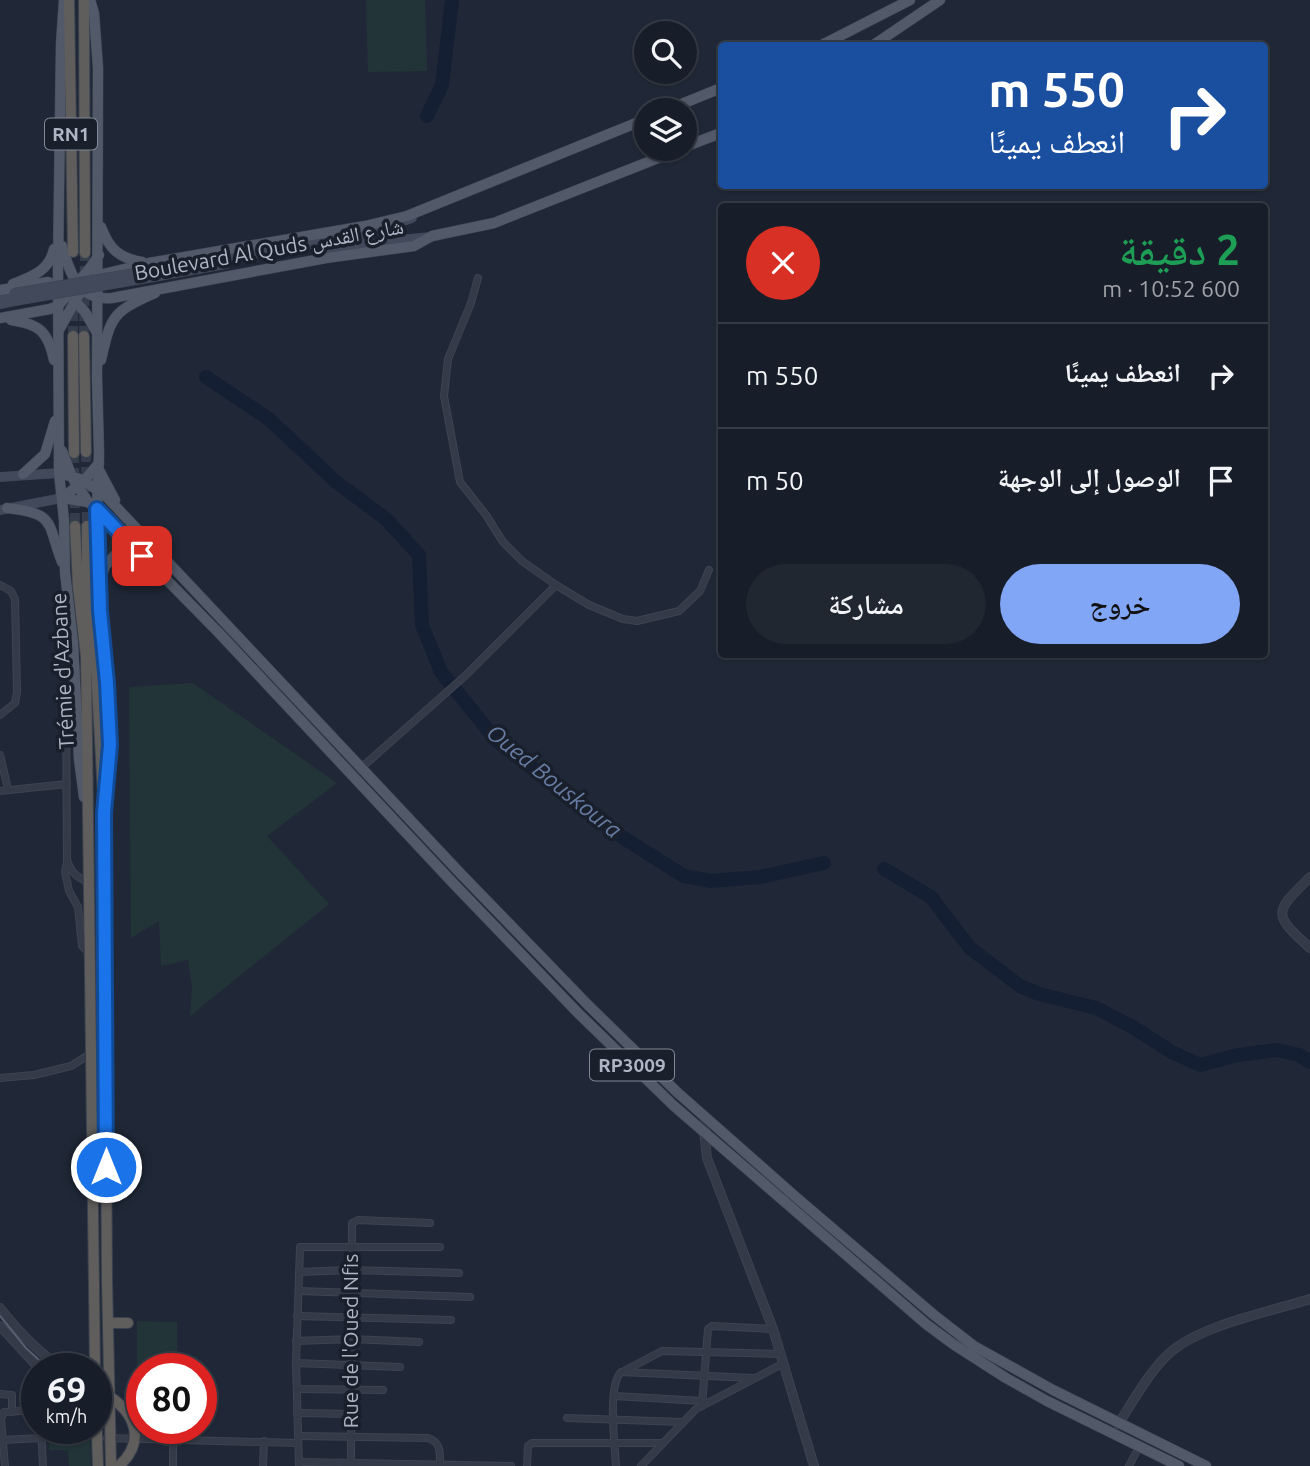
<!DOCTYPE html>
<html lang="ar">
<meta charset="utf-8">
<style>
:root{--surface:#181e29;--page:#212731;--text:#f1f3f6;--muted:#9fa2a8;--line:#363c46;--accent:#82a6f6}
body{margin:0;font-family:Ubuntu,"Noto Naskh Arabic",sans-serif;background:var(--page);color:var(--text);direction:rtl;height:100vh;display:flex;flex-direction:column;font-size:26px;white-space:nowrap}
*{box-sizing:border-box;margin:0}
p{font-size:23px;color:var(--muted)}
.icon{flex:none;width:38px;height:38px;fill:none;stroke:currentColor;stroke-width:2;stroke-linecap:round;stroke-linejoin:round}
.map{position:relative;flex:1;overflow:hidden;direction:ltr}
.drawer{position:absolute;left:718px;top:203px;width:550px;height:455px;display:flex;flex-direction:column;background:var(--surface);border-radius:7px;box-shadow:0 2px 5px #0004,0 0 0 2px var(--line);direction:rtl}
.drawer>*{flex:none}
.guide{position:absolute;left:718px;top:42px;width:550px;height:147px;border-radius:7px;box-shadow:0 2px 5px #0004,0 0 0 2px var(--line);direction:rtl;background:#1a4fa0;color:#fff;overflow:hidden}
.fabs{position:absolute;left:634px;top:21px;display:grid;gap:14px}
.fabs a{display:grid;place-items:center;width:63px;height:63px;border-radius:50%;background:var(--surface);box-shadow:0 2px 5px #0004,0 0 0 2px var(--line);font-size:35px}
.speed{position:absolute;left:21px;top:1353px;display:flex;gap:14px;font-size:35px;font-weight:700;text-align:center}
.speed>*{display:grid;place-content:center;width:91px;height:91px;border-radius:50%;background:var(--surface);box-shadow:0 2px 5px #0004,0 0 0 2px var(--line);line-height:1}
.speed small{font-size:18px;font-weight:400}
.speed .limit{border:10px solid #d22;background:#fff;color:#111}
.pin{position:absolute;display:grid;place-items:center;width:60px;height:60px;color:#fff;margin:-30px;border-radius:14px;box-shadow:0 4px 10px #0006}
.me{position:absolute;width:77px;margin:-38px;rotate:0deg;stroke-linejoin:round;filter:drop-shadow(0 0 5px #0008)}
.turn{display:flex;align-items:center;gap:24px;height:147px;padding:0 28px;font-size:32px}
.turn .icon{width:91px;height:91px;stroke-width:2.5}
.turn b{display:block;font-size:49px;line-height:60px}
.round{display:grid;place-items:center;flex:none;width:74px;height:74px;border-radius:37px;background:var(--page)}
.summary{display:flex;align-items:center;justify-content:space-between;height:119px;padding:0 28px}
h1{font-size:42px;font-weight:600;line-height:52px;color:#1e9e55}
.button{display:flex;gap:14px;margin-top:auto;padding:14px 28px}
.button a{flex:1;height:80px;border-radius:42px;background:var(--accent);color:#111;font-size:28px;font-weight:600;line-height:80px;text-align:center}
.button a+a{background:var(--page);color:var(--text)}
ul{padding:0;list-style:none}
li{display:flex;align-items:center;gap:21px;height:105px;padding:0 28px;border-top:2px solid var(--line)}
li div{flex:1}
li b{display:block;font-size:26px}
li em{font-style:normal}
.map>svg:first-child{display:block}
</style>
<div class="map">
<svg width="1310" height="1466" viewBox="0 0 1310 1466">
<rect width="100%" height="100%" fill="#202837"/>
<!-- green -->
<g fill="#223438">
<path d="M366,0H425L427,71L368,72Z"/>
<path d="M111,535L118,536L133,551L107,559Z"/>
<path d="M193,683L337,783L267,836L329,904L190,1016L192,985L188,960L161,966L159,921L131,938L129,687Z"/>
<path d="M137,1321L177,1322V1368H142V1406H137Z"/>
<path d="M49,1428H86L90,1433L91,1466H69L68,1450H49Z"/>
</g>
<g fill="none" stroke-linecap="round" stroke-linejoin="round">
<!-- river -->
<g stroke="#141f34" stroke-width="14">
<path d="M427,116L442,85L452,0"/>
<path d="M206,377L269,419L335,481L386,519L419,555L422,625L441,672L497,741L619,835L684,876L711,881L760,877L824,863"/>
<path d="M884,869L931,897L970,948L1020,986L1039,994L1096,1008L1131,1026L1172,1052L1200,1065L1238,1055L1277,1050L1299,1055L1310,1062"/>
</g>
<!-- trunk-tunnel -->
<g stroke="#353d4c" stroke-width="10" stroke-dasharray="10 5" stroke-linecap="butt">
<path d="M73,336V303"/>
<path d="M84,336L85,253"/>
<path d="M86,452L87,526"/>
<path d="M74,453L75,526"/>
</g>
<!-- minor casing -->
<g stroke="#3d4451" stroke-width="8">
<g id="minor">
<path d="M478,278L471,303L448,359L444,396L460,482L486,515L503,542L522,561L556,585L589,605L623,619L637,621L679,611L700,591L709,570"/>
<path d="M0,585L11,591L15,599L17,692L15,703L0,715"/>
<path d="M76,691L66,700L67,860C71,872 76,877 88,882"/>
<path d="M0,755L8,789"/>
<path d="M361,768L465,676L556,585"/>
<path d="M0,791L67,784"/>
<path d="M67,862L65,872L69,891L78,907L82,946L89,953"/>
<path d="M0,1078L34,1075L71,1066L90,1054"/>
<path d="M299,1272L351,1270L459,1273"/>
<path d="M299,1291L470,1297"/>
<path d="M297,1316L451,1320"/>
<path d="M296,1341L352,1339L419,1342"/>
<path d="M296,1363L400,1367"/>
<path d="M624,1371L662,1351L781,1354"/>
<path d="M297,1389L383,1390"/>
<path d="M0,1394L12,1395V1412"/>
<path d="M614,1396L703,1401"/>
<path d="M702,1406L708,1329L712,1326L773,1329"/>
<path d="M297,1413L351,1414"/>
<path d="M567,1418L682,1422"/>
<path d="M41,1428L43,1466"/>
<path d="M298,1436L428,1438C441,1442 440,1453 440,1464"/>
<path d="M107,1438L298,1443"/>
<path d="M173,1438V1466"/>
<path d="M2,1440L41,1438"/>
<path d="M299,1462L511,1466"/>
<path d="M5,1466L1,1419L4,1412L37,1410"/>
<path d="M263,1466L264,1441"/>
<path d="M299,1466L296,1363L300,1247H440"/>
<path d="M351,1466L352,1223L358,1220L430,1223"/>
<path d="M527,1466L528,1446L532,1443H663"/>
<path d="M616,1466C615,1445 607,1387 621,1372L753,1378"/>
<path d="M641,1466L696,1409L784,1363"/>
<path d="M1129,1466L1139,1447"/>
</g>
</g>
<!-- tertiary casing -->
<g stroke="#3d4451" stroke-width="10">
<g id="tertiary">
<path d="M1310,877C1275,912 1271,913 1310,948"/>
<path d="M706,1118L704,1132L707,1158L773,1329L814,1466"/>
<path d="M0,1308C18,1331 38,1353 63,1368"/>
<path d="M0,1326L39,1368"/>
<path d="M96,1379L109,1382"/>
<path d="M1118,1424C1135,1399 1150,1369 1173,1350C1206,1324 1269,1312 1310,1299"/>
</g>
</g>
<!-- secondary casing -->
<g stroke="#3d4451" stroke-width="10">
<g id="secondary">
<path d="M322,248L430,237"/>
<path d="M147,271L319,243L374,231L412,218"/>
<path d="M148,278L226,264"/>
<path d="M0,297L14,293"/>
<path d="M0,304L15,301"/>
<path d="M0,477L59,473"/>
<path d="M0,510L62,498"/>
</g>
</g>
<!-- primary casing -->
<g stroke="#3d4451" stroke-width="11">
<g id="primary">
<path d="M64,0L61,44L58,265L59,473L64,520L65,572L73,643L79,759L84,797"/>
<path d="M90,0L94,13L98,68L97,378L99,453L97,509L100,611L107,683L109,745L106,786"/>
<path d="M820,46L910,0"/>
<path d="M872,46L940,0"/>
<path d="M667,110L721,88"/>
<path d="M684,147L721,133"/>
<path d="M101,227C109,249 119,258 142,262"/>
<path d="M62,246C70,273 78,301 112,298L326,258L414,246L432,236L494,223L681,149"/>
<path d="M13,284C33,276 49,271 54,249"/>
<path d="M0,290L48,282L61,288"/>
<path d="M72,298L85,312L96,331"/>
<path d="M0,318L50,309L58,306L90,268L99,255"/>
<path d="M11,320C39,324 48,331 54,360"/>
<path d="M59,330L78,296L89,282L99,275L149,263L365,226L407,216L646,119"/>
<path d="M101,360C111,316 112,312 155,293"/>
<path d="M62,451L72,477L88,502"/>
<path d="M99,470L115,500"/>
<path d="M59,473L80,479L104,494L461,874L588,1005L678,1093L797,1198L934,1315L974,1346L1053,1390L1206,1466"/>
<path d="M23,474L45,454L55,421"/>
<path d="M62,498L88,502L97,509L219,633L453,883L579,1014L674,1106L926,1324L953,1344L1006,1378L1047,1401L1179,1466"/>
<path d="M62,498L84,481L99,463"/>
<path d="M7,508C56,513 47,523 62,562"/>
<path d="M102,575L105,566L116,554H129L144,562"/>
</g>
</g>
<!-- trunk casing -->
<g stroke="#3b424f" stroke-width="12">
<g id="trunk">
<path d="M69,0L73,252"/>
<path d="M84,0L85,253"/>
<path d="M73,336L74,453"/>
<path d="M84,336L86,452"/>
<path d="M75,526L78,587L86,657L95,1368"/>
<path d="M87,526V590L95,651L104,813L107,1280L111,1466"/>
<path d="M108,1323H128"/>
<path d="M109,1396C137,1415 145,1442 119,1466"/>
<path d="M96,1405L98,1466"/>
</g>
</g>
<!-- minor -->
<use href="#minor" stroke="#343a47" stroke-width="6"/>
<!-- tertiary -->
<use href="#tertiary" stroke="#343a47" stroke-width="8"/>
<!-- secondary -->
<use href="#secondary" stroke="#42495a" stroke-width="9"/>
<!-- primary -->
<use href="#primary" stroke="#525968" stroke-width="10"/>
<!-- trunk -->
<use href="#trunk" stroke="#605e5c" stroke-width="10"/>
<!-- tram -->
<path stroke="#565e6f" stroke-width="2" d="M0,1316L26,1348L48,1368"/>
<!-- secondary-bridge casing -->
<g stroke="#3d4451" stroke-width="10" stroke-linecap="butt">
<g id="secondary-bridge">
<path d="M14,293L147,271"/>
<path d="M15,301L148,278"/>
</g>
</g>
<!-- secondary-bridge -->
<use href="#secondary-bridge" stroke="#42495a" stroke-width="9"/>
</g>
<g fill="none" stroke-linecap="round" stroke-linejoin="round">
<!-- route casing -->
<g stroke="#114b97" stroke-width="18">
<path id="route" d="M106,1167L104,813L110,745L107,683L100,611L97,509L142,556"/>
</g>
<!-- route -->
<use href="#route" stroke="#1a73e8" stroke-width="12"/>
</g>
<g text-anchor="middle" stroke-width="7" stroke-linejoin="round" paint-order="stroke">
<!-- shield labels -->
<g fill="#19202c" stroke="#818896" stroke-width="2">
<rect x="45" y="118.5" width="52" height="31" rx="5"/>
<rect x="590" y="1049.5" width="84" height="31" rx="5"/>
</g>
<g font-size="19" font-weight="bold" fill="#aeb5c4">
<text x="71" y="141">RN1</text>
<text x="632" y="1072">RP3009</text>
</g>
<!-- street labels -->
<g font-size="21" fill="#aeb5c4" stroke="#19202c">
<text transform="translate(269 250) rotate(-10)" y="7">Boulevard Al Quds شارع القدس</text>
<text transform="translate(63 671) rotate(-93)" y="7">Trémie d'Azbane</text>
<text transform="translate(351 1341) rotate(-90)" y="7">Rue de l'Oued Nfis</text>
</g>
<!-- water labels -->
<g font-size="23" font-style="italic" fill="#677ca3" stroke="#19202c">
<text transform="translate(554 781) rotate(39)" y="8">Oued Bouskoura</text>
</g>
</g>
</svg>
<div class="fabs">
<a><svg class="icon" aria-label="search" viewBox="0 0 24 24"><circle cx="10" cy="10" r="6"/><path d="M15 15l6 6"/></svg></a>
<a><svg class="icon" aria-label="layers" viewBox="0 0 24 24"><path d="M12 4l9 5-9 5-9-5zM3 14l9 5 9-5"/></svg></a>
</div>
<div class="speed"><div>69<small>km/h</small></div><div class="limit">80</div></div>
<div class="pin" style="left:142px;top:556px;background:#d93025"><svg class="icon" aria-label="arrive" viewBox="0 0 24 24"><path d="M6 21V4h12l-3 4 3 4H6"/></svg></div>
<svg class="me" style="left:106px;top:1167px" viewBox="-20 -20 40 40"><circle r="17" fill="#1a73e8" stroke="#fff" stroke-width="3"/><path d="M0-11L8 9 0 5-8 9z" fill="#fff"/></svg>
<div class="guide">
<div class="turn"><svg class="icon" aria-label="right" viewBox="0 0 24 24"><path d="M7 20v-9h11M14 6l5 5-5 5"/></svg><div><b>550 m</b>انعطف يمينًا</div></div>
</div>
<section class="drawer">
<div class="summary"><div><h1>2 دقيقة</h1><p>600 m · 10:52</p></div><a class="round" style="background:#d93025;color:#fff"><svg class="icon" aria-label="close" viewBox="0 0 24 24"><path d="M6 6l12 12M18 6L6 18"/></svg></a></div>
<ul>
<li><svg class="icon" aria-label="right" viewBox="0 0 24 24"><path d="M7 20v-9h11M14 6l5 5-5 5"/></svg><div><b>انعطف يمينًا</b></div><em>550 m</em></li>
<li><svg class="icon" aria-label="arrive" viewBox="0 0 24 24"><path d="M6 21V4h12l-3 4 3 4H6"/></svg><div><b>الوصول إلى الوجهة</b></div><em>50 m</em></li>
</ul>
<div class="button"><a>خروج</a><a>مشاركة</a></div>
</section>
</div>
